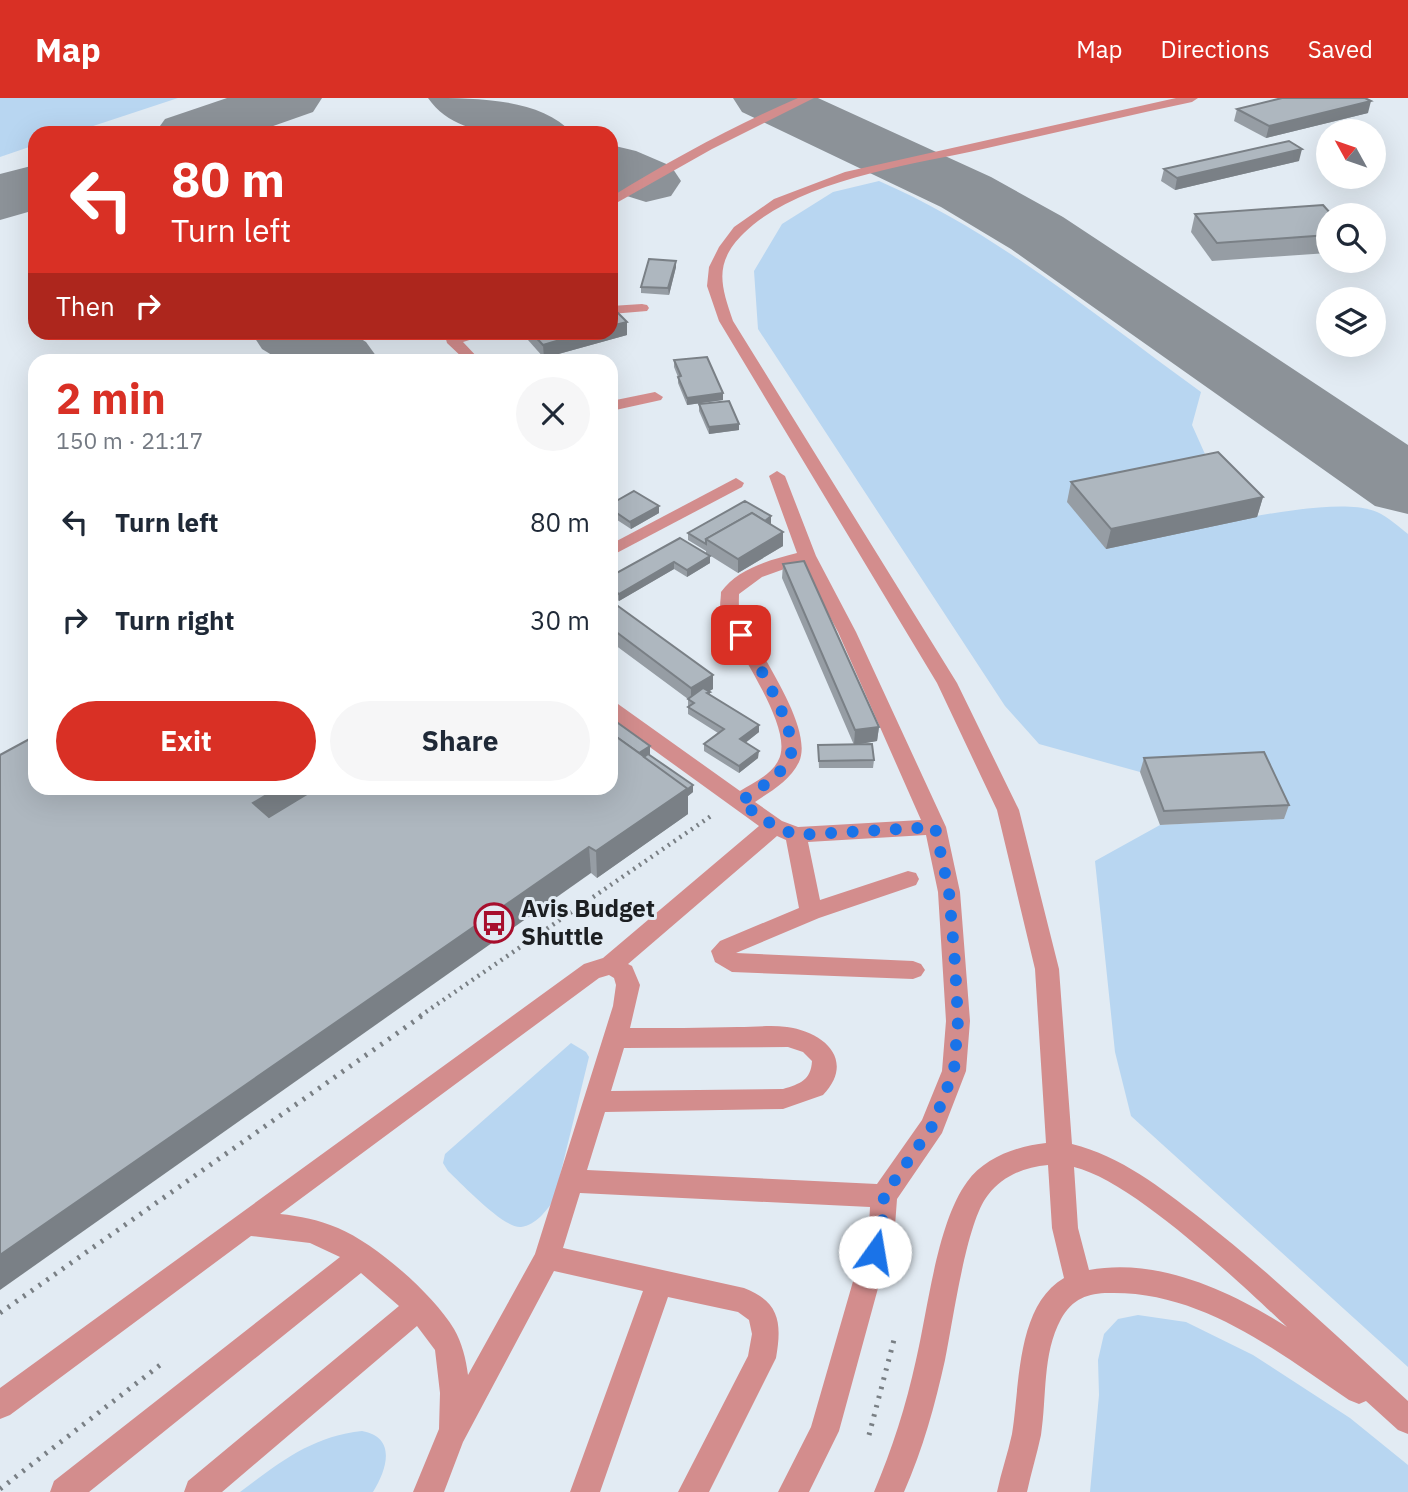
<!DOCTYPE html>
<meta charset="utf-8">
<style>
:root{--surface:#fff;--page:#f6f6f7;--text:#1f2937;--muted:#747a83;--accent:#d93025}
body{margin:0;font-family:"IBM Plex Sans",sans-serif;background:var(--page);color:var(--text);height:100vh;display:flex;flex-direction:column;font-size:26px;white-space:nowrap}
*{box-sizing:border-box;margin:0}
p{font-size:23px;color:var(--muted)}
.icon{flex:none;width:38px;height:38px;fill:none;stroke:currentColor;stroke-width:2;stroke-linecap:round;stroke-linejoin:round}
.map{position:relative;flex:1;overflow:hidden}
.side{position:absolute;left:28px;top:256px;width:590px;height:441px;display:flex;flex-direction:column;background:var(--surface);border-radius:21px;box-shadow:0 7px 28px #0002}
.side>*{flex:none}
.top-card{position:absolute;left:28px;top:28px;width:590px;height:214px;border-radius:21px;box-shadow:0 7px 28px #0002;background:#d93025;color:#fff;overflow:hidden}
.needle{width:46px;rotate:310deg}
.buttons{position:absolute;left:1316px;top:21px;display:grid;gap:14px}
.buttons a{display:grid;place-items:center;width:70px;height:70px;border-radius:50%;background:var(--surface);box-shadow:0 7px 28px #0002;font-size:35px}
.pin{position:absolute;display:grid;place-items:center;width:60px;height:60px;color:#fff;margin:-30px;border-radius:14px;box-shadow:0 4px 10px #0006}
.me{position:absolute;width:77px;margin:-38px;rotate:13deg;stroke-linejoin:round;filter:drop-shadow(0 0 5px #0008)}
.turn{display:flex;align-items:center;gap:24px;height:147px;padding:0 28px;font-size:32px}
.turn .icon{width:91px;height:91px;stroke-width:2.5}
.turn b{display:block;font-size:49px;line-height:60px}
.then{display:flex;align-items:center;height:66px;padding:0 28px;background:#0003;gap:14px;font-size:26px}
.round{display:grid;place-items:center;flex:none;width:74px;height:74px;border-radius:37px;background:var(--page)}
.summary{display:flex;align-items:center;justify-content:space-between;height:119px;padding:0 28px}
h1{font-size:42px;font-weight:800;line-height:52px;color:var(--accent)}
.cta{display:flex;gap:14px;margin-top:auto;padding:14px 28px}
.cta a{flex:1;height:80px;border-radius:42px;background:var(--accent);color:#fff;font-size:28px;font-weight:800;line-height:80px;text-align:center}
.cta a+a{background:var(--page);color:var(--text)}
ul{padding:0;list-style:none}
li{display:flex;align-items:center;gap:21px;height:98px;padding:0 28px}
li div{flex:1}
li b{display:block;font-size:26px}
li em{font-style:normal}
header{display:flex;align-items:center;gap:42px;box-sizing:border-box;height:98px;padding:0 35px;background:var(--accent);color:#fff}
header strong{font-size:33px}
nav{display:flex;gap:38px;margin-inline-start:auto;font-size:24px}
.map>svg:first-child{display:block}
</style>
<header>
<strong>Map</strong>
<nav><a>Map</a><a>Directions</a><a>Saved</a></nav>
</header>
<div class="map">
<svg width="1408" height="1394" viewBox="0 0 1408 1394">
<rect width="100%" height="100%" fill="#e2ebf3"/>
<!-- green -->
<g fill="#b8d6f1">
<path d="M0,0H178L72,35H35V47L0,59Z"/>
<path d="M879,83C997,134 1098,220 1201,294L1192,327L1213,374L1106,451C1162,439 1330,393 1377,414C1388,419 1399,429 1408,436V1269L1131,1018L1115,954L1095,763L1160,727L1284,720L1260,668L1140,674L1039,646L1005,608L758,231L754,173L782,126L833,94Z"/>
<path d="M571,945L586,954L589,959L554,1102C546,1113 536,1127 521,1129C504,1131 462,1086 448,1073L443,1065L445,1056Z"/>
<path d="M1138,1217L1186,1224L1253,1257L1350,1320L1408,1367V1394H1090L1099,1297L1098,1262L1104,1236L1118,1221Z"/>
<path d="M362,1333C396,1339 388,1370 373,1394H240C279,1365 312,1338 362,1333Z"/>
</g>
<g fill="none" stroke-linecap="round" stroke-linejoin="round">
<!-- taxiway -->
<g fill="#8c9298" fill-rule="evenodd">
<path d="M227,0H322L313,14L253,35H155L165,21Z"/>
<path d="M428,0C475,0 541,0 572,35C524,35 459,45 428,0Z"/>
<path d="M733,0H818L991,79L1063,119L1408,347V416L1375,408L1011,151L941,109L742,14Z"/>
<path d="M611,47L636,53L671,68L681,83L671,98L646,104L611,93Z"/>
<path d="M35,67V112L0,122V76Z"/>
<path d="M251,234H350L366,244L379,262H280L262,251Z"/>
</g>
<!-- path-far1 -->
<path stroke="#797f84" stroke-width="4.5" stroke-dasharray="2 5" stroke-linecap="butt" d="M420,918L711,718"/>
<!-- path -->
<g stroke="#797f84" stroke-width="5" stroke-dasharray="2.5 7" stroke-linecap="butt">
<path d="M0,1215L423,917"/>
<path d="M869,1337L895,1238"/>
<path d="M0,1391L164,1264"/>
</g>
<!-- minor -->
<g fill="#d38d8d" fill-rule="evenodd">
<path d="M798,0H814L712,51L611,108V99C671,62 733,28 798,0Z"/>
<path d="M1176,0H1198L1192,4C1122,19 1053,35 983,51C911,67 798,82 744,135C713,165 721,188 733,223L957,585L1019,712L1059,871L1072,1046C1121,1058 1161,1090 1200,1120C1273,1177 1340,1241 1408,1303V1336L1398,1332L1366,1303L1359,1306L1349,1302C1278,1254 1204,1195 1114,1195C1091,1194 1073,1199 1061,1221C1042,1256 1047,1299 1041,1337C1037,1356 1031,1375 1027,1394H997C1001,1374 1008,1355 1012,1336C1020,1288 1016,1208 1064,1180L1052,1130L1048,1067C1024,1069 1003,1078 988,1097C966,1124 953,1224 945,1262C935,1307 923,1351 904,1394H874C892,1351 906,1308 916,1262C928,1211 937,1125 967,1084C985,1059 1018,1048 1046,1045L1035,871L997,712L937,585L719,223L707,188L709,169L719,149L734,129L774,101L845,74ZM1074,1069C1133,1083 1240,1185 1287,1229C1230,1193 1158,1159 1089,1172L1078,1130Z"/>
<path d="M642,206L647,207L649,210L647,213L611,216V208Z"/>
<path d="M444,234H495L463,244L480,262H465L447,245Z"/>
<path d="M655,294L663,299L661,302L611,313V303Z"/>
<path d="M777,373L785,378L816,458L856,534L946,729L960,794L970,923L966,973L942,1035L897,1101L895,1128L839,1333L809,1394H778L811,1329L869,1128L870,1109L580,1095L563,1150L744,1190C780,1204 782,1225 776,1260L709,1394H678L748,1258L752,1236L749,1222L738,1214L668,1199L600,1394H570L643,1193L554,1173L463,1344L444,1394H413L439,1331L440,1295L435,1252L417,1228L222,1394H184L188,1383L399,1208L361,1175L89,1394H50L54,1383L340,1159L310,1145L251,1138L10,1317L0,1321V1290L584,866L603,860L759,728L611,621V604L618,606L740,693C753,685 771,677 778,663C797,631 732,547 721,515C719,509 721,501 721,494C738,470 770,462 797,455L769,378ZM801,465L838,534L921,722L798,729L782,723L755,704C771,693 790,683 799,664C815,629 755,550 741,517C738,510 739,503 739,496L762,479ZM926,737L938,794L946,923L942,973L922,1022L877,1086L587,1072L605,1014L783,1011L823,997C856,962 824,934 787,929C771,927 754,929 738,929C702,930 666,930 630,930L640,887L632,868L628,866L777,738L786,742L799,810L720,843L711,853L715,864L732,874L913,881L921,878L925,872L921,866L913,863L736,855L819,820L916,787L919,781L916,775L908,773L820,802L808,744ZM609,877L614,880L616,887L613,908L535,1156L468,1277C466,1261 462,1245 454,1231C433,1196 376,1146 338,1130C319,1122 300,1118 280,1116L599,880ZM788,949L803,954L812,963C811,982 800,986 783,991L611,993L624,950Z"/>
<path d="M736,380L744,385L742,389L611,458V446Z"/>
</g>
</g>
<!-- wall -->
<g fill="#969da4">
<path d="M1237,11L1368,15L1266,40L1234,23Z"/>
<path d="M1299,63L1175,92L1161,83L1164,71Z"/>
<path d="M1195,116L1328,117V155L1212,163L1191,134Z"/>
<path d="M676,163V169L669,197L641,195V189Z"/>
<path d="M527,234H611L627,237L544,260L528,242Z"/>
<path d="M674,262L723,302L687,307L678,285V279L674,269Z"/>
<path d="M699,306L739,326V332L709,336L699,313Z"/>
<path d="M1071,384L1263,399L1257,419L1106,451L1067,404Z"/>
<path d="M611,406L659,415L631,431L611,418Z"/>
<path d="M771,418L770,426L783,448L738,475L706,455V453L688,442V435Z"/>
<path d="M680,440L710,465L687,479L674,471L619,503L611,497V478Z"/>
<path d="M783,466L879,629L877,643L854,647L874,662L873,670H819L818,647H854L782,480Z"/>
<path d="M611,503L713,591L709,593L710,594V597L759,634L745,645L758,660L739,675L704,653V646L718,635L688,616V601L611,544Z"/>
<path d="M35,638L303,690L305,697L650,648V657L693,694L688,698V716L597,780L591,775Z"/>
<path d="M1144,660L1289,707L1284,721L1160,727L1140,674Z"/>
</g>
<!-- shaded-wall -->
<g fill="#7a8086">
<path d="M1371,3L1368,15L1266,40L1269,28Z"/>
<path d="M1302,51L1299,63L1175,92L1177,80Z"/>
<path d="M676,163V169L669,197L668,190Z"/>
<path d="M627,224V237L544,260L543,247L587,234H611V228Z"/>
<path d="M723,295V302L687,307V300Z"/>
<path d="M739,326V332L709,336V329Z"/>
<path d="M1263,399L1257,419L1106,451L1111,431Z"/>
<path d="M659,408V415L631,431L630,424Z"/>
<path d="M771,418V426L759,433V426Z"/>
<path d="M783,434V448L738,475V461Z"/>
<path d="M710,458V465L687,479V472Z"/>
<path d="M674,464V471L619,503V496Z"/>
<path d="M713,577V591L691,604V590Z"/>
<path d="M759,627V634L740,649V641Z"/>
<path d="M879,629L877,643L854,647L855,632Z"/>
<path d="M650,648V662L630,661Z"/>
<path d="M759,653L758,660L739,675V668Z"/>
<path d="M693,687V694L688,698V716L597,780L596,753Z"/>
<path d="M278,690H303L307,703L260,731L253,705Z"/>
<path d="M589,749L591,775L0,1192V1157Z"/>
</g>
<!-- building -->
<g fill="#aeb7bf" stroke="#7a8086" stroke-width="2">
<path d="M1282,0H1365L1371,3L1269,28L1237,11Z"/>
<path d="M1289,43L1302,51L1177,80L1164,71Z"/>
<path d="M1323,107L1332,117H1328V137L1217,145L1195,116Z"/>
<path d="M649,161L676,163L668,190L641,189Z"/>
<path d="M611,208L627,224L611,228Z"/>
<path d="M531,234H587L543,247Z"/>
<path d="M707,259L723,295L687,300L678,279L681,278L674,262Z"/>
<path d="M729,303L739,326L709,329L699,306Z"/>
<path d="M1218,354L1263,399L1111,431L1071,384Z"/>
<path d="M634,393L659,408L630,424L611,411V406Z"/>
<path d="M745,403L771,418L765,423L752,415L706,441V446L688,435Z"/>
<path d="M752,415L783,434L738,461L706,441Z"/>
<path d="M680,440L710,458L687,472L674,464L619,496L611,490V478Z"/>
<path d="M804,463L879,629L855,632L783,466Z"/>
<path d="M611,503L713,577L691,590L611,530Z"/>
<path d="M703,590L710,594L707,595L759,627L740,641L759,653L739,668L704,646L724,631L688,609L694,605L688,601Z"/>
<path d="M611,620L650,648L639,655L611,635Z"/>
<path d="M611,635L688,690L596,753L589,749L0,1157V657L35,638V690H278L253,705L269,719L317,690H611Z"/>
<path d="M872,646L874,662L819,663L818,647Z"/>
<path d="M1264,654L1289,707L1164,713L1144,660Z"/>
<path d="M648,656L693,687L688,691L644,659Z"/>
</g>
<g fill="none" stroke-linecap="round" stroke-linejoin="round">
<!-- route -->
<path stroke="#1a73e8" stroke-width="12" stroke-dasharray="0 21.6" d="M741,537C754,561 803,637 789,661C779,680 757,691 740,704L774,728L796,737L935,729L949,794L955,865L958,923L954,972L933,1027L884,1098L882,1128L875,1154"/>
</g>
<!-- icons -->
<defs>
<g id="bus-ring" transform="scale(2.0125)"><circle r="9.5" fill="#e2ebf3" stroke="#a70e2d" stroke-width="1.5"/><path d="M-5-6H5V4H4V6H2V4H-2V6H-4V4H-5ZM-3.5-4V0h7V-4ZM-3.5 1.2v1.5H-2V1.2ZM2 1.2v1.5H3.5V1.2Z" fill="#a70e2d"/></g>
</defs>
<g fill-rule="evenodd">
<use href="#bus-ring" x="494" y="825"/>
</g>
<g text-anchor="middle" stroke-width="6" stroke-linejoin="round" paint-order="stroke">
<!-- poi labels -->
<g font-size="24" font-weight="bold" fill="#1c1f22" stroke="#e2ebf3" text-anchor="start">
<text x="521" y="819">Avis Budget<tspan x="521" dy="28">Shuttle</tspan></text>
</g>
</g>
</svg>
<div class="buttons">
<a><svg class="needle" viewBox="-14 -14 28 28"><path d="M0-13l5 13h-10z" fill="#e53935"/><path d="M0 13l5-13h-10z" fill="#747a83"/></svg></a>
<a><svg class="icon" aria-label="search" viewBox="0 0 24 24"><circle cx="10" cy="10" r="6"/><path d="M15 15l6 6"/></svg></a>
<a><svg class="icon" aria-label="layers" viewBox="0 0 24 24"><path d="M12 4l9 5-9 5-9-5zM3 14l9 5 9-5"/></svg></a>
</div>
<div class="pin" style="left:741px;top:537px;background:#d93025"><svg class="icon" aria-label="arrive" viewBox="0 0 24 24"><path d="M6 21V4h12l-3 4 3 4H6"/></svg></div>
<svg class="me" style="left:875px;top:1154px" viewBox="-20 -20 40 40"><circle r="19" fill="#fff"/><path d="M0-13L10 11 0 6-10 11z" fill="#1a73e8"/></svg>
<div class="top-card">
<div class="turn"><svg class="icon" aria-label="left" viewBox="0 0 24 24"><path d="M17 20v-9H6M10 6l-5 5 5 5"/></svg><div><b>80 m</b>Turn left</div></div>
<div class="then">Then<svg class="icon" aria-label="right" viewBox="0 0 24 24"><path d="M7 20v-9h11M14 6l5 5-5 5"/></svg></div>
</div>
<section class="side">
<div class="summary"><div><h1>2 min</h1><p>150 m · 21:17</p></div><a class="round"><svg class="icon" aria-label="close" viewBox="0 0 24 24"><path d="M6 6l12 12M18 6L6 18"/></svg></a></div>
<ul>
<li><svg class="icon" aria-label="left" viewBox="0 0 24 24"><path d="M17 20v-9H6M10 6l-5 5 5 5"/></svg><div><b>Turn left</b></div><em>80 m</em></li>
<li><svg class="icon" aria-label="right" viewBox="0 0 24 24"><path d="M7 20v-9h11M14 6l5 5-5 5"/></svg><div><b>Turn right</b></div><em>30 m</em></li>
</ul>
<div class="cta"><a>Exit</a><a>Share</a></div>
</section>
</div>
